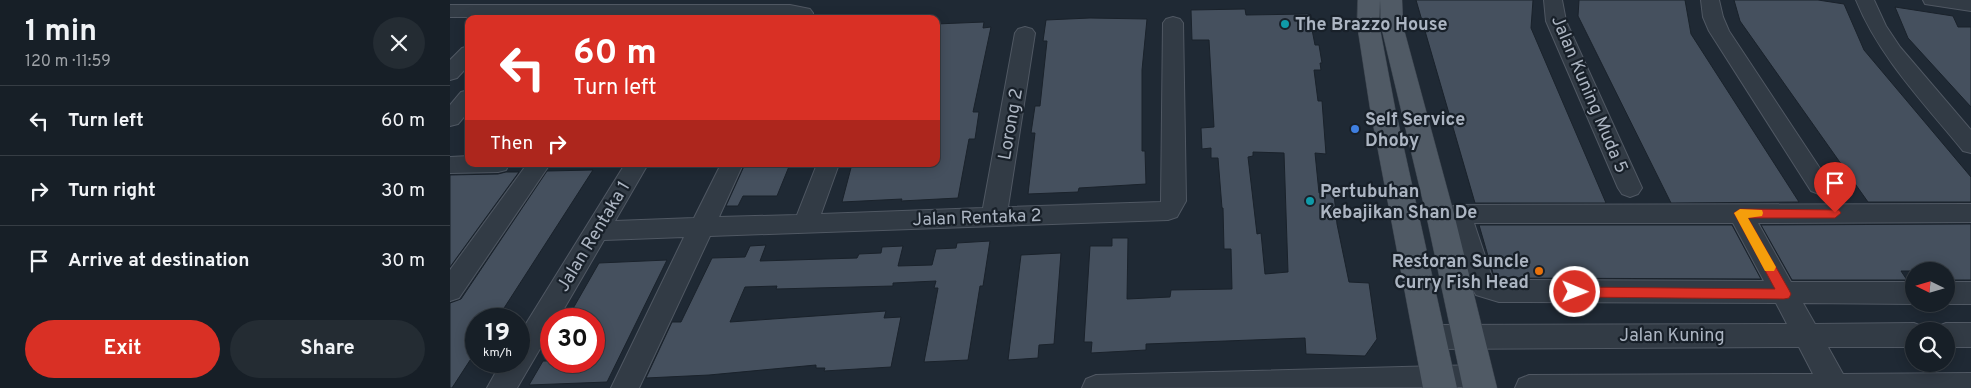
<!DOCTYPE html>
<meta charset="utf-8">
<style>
:root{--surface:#171f27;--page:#242c33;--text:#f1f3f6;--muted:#9ea2a7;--line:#363d44;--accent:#d93025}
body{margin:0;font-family:Overpass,sans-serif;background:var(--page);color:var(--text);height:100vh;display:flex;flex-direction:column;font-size:19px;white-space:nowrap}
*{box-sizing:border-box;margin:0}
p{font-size:16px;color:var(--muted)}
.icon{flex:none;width:28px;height:28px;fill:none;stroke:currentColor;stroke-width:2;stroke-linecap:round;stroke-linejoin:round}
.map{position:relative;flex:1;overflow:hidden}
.panel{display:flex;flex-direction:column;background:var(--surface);width:450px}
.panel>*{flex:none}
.hud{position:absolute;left:15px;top:15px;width:475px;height:152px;border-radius:10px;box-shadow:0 2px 12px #0003,0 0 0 1px var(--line);background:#d93025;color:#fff;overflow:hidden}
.needle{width:32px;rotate:275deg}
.controls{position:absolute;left:1455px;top:262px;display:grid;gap:10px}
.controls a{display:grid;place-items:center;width:50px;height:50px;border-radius:50%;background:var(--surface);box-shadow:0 2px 12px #0003,0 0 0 1px var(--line);font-size:25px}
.speed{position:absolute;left:15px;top:308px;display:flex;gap:10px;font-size:25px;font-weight:700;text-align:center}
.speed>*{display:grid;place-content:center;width:65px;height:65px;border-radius:50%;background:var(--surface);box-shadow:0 2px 12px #0003,0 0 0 1px var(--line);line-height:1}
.speed small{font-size:12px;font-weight:400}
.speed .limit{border:8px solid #d22;background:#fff;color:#111}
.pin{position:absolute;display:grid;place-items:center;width:42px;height:42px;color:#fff;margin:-51px -21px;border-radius:50% 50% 50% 0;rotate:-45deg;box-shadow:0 0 5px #0007}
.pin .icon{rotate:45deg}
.me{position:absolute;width:55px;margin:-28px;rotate:91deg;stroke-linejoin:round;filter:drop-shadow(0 0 4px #0008)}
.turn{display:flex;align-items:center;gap:18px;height:105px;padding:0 25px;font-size:22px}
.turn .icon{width:65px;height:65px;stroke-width:2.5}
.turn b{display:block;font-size:35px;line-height:42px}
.then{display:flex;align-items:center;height:48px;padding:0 25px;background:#0003;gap:10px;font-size:19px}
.round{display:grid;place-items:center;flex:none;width:52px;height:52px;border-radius:26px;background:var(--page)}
.summary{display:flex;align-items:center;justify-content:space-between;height:85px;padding:0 25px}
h1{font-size:30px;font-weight:700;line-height:38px}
.button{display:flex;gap:10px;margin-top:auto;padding:10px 25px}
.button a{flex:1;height:58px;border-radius:30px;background:var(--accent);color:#fff;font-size:20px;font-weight:700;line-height:58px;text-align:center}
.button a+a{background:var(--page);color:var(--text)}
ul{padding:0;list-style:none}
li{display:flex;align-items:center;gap:15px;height:70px;padding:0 25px;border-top:1px solid var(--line)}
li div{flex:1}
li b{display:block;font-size:19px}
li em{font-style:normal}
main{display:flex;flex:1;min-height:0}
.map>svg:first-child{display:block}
</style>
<main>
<section class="panel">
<div class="summary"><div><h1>1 min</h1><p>120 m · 11:59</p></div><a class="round"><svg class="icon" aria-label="close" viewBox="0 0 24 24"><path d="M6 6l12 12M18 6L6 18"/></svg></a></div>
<ul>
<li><svg class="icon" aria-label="left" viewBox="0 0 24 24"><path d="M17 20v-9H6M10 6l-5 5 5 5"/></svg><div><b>Turn left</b></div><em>60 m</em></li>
<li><svg class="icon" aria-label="right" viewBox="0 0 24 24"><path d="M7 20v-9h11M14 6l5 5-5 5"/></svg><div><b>Turn right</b></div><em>30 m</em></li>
<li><svg class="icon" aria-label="arrive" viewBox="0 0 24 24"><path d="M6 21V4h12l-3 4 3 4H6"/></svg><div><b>Arrive at destination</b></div><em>30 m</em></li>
</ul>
<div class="button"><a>Exit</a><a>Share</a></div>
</section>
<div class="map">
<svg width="1521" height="388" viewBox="0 0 1521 388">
<rect width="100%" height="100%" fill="#1f2934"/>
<!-- building -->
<g fill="#45505e" stroke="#1a222b" fill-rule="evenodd">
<path d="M966,0H1083L1081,28L1156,203H1025Z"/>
<path d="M1129,0H1235L1241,34L1349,202L1221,203L1128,16Z"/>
<path d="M1284,0H1368L1394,4L1414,50L1521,177V202H1418L1290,21Z"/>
<path d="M1445,7L1503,16L1508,27H1521V107L1458,38Z"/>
<path d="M795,9L796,15L859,14L865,45H869L872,63H870L871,70H864L868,101H872L876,154L865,153L869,193L884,194L887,224L899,282L919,283L927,339L915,356L856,354L855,338L696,344V350L641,353L642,342H634L640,246H662V238H678L677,299L720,297L721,290L782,289L781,249H774L773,208H772L768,158H761V148L752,149L751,128L764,127L759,40H742L741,10ZM803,152L834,153L838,272L815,274L811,233L807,234L798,157L803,156Z"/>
<path d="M640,18L697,19L692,70V151H695L696,184L629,188L628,192L578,194L585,133H581L585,106H590L597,41H593L596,20Z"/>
<path d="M534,22L533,28L541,27L523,112H529L525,139H519L508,198L451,201L452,199L392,202L402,164H486V24Z"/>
<path d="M295,164H340L327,196H293L288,206H276Z"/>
<path d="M143,170L47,319H26V351L2,388H0V303L11,299L97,171Z"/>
<path d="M56,172H69L0,267V175L48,174Z"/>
<path d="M1521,224V280H1496V271H1451L1457,280H1342L1311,225Z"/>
<path d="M1029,225H1282L1311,279L1049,278L1045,277L1043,273Z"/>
<path d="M540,241L533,286H530L518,360L474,362L488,288H484L486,281L443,283V286L326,289L327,286L295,287L280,322L436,311L434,318L451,317L441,367L374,371L375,368H366V365L259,375L196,378L222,322H231L262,258L295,257L300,246L316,245L310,261L407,258L409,254L431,253L432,247L453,246L448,266L482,265L486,249L506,248L507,243Z"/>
<path d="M611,253L604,344L589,345L588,358L558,360L571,255Z"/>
<path d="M217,260L157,382L79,385L93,361H144V319H117L149,263Z"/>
</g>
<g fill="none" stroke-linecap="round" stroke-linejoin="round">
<!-- minor casing -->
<g stroke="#505863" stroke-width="2">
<g id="minor">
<path d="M1094,0H1112L1116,21L1192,188L1188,194L1180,197L1172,194L1168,188L1096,21Z"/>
<path d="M1251,0H1269L1273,17L1279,31L1377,179L1381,185L1377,191L1369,194L1361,191L1259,31L1253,17Z"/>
<path d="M1406,0H1424L1436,26L1450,47L1521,130V153L1513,151C1474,103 1429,57 1406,0Z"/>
<path d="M1473,0H1521V11L1475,4Z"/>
<path d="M0,5H340L360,9L363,13V19H343L340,17H0Z"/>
<path d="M723,17L730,19L733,23L736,201L727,217L718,220L260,236L189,388H161L234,237L154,240L108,319H101V330L67,388H37L52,361H69V335L175,164H198L165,221L244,218L271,164H293L269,217L347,215L367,164H389L371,214L533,208L565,33L568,29L575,27L582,29L585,33L558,207L711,202L713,23L716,19Z"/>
<path d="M19,46V65L7,78L0,80V60L12,48Z"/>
<path d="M19,90V111L8,124L0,126V105L11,92Z"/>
<path d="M19,156V164H59L56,170L48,172L0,173V157Z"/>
<path d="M77,164H100L9,298L0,301V270Z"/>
<path d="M1521,204V222L1308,223L1341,282H1464V304L1353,303L1365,324L1464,323L1474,327L1476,331H1464V347H1378L1393,374L1521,373V388H1065L1069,379L1079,375L1363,374L1349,347L980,349L970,345L966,337L970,329L980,325L1337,324L1326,303L1049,302L1026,295L1016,278L997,214L1000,207L1009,205ZM1024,223H1283L1314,281L1049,280L1044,279L1041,274Z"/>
<rect x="1496" y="282" width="25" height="22"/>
<path d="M1496,323H1521V347H1496V331H1484L1486,327Z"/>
<path d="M1028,365L1038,369L1042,378L1038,387L632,388L636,379L646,375Z"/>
</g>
</g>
<!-- major casing -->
<g stroke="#3c444e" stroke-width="1">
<g id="major">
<path d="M908,0H930L929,24L945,108L1007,388H973L920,108L907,24Z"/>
<path d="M930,0H952L953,26L1004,214L1047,388H1013L976,214L931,26Z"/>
</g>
</g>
<!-- minor -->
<use href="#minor" fill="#323b45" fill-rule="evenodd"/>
<!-- major -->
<use href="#major" fill="#505a65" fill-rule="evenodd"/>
</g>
<!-- route -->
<path fill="#d93025" stroke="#8d1f18" d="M1290,209L1389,210L1391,213L1385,218H1298L1339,290L1341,294L1339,298L1334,299L1125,297L1121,296L1119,292L1121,288L1125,287L1325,289L1284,213Z"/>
<!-- slow -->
<path fill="#f59e0b" d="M1290,209L1312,210L1313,213L1312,216L1298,218L1326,267L1324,271H1315L1284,213Z"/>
<!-- markers -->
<g fill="#0f9aa8" stroke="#182029" stroke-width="2">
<circle cx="835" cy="24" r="5"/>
<circle cx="860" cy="201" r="5"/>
</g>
<circle fill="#3f7fe0" stroke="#182029" stroke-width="2" cx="905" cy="129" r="5"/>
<circle fill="#e8710a" stroke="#182029" stroke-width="2" cx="1089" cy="271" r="5"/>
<g text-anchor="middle" stroke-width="4.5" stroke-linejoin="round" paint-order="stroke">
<!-- poi labels -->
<g font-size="18" font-weight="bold" fill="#acb5c2" stroke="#182029" text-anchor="start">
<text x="845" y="30">The Brazzo House</text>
<text x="915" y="125">Self Service<tspan x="915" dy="21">Dhoby</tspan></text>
<text x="870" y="197">Pertubuhan<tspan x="870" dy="21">Kebajikan Shan De</tspan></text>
<text x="1079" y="267" text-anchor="end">Restoran Suncle<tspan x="1079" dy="21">Curry Fish Head</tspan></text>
</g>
<!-- street labels -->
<g font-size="18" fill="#acb5c2" stroke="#182029">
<text transform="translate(1140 94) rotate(67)" y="6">Jalan Kuning Muda 5</text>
<text transform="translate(560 124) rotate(-80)" y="6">Lorong 2</text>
<text transform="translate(527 217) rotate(-2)" y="6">Jalan Rentaka 2</text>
<text transform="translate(143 236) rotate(-59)" y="6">Jalan Rentaka 1</text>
<text x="1222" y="341">Jalan Kuning</text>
</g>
</g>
</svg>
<div class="controls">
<a><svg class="needle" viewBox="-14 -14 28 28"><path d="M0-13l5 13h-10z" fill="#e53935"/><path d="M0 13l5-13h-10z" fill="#9ea2a7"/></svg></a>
<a><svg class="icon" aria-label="search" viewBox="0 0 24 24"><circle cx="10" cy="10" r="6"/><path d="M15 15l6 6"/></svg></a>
</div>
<div class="speed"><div>19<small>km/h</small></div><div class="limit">30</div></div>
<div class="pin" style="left:1385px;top:213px;background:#d93025"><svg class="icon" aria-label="arrive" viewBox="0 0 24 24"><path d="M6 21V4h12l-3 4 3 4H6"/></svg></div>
<svg class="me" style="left:1125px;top:292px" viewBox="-20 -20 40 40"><circle r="17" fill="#d93025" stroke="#fff" stroke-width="3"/><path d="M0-11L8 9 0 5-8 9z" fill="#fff"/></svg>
<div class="hud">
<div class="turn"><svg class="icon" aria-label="left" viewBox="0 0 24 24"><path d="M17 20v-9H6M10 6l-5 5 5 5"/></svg><div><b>60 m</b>Turn left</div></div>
<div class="then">Then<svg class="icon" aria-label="right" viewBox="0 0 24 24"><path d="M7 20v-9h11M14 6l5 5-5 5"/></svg></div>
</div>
</div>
</main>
